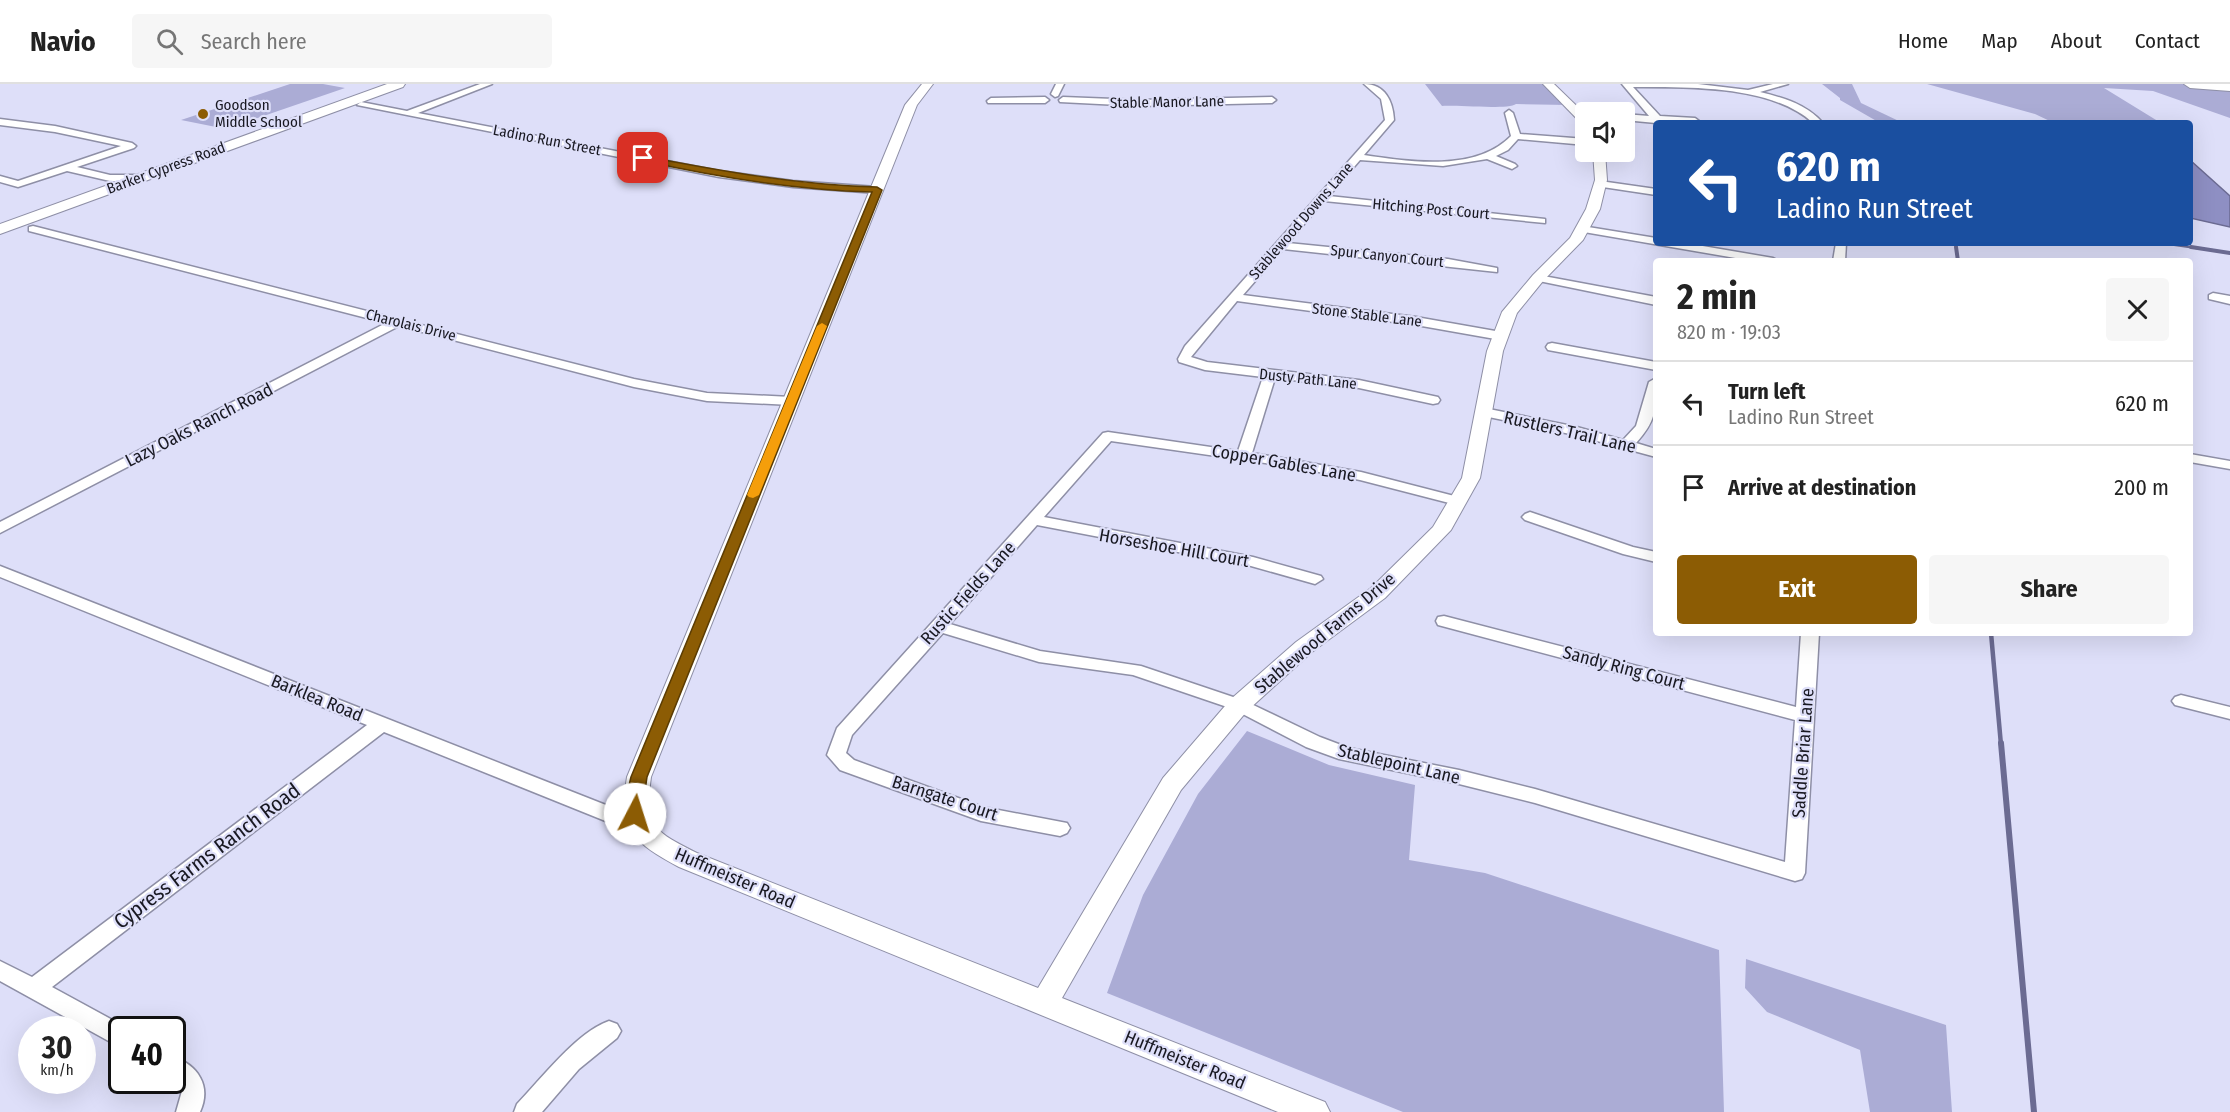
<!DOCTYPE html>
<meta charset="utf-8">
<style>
:root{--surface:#fff;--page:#f6f6f6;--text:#222;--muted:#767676;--line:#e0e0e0;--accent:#8c5c04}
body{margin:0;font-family:"Fira Sans Condensed",sans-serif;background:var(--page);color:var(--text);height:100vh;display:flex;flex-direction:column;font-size:22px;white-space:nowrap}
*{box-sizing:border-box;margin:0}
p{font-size:20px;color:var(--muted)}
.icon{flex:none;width:33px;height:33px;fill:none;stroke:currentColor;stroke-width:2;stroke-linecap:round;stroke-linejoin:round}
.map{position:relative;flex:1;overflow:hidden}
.details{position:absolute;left:1653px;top:174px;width:540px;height:378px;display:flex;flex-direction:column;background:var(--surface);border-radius:6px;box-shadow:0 6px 24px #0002}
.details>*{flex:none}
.guide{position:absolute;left:1653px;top:36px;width:540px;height:126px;border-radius:6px;box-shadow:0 6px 24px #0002;background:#1a4fa0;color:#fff;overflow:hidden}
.tools{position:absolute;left:1575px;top:18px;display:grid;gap:12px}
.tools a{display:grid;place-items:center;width:60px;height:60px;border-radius:6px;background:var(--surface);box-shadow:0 6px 24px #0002;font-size:30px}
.speed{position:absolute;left:18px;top:932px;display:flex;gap:12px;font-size:30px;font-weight:700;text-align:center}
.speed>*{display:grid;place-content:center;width:78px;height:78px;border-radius:50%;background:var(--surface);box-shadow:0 6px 24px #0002;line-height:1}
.speed small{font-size:15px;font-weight:400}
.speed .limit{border:3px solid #111;border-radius:9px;background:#fff;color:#111}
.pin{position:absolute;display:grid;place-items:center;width:51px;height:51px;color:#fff;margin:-26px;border-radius:12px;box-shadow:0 3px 9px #0006}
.me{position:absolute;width:66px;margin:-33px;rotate:5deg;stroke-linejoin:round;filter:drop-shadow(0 0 4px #0008)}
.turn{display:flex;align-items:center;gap:21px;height:126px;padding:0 24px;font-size:27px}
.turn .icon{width:78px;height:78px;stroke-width:2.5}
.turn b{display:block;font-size:42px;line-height:51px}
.round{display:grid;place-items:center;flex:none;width:63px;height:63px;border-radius:6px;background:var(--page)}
.head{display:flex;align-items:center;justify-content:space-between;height:102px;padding:0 24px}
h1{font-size:36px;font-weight:700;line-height:45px}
.button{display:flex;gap:12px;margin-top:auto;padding:12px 24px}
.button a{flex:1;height:69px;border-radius:6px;background:var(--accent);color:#fff;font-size:24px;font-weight:700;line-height:69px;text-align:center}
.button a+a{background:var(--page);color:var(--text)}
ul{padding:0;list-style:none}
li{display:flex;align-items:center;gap:18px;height:84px;padding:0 24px;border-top:2px solid var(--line)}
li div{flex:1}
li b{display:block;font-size:22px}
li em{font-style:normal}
header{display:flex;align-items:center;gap:36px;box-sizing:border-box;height:84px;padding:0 30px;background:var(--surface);border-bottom:2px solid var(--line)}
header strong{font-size:28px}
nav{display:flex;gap:33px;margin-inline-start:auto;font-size:21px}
.search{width:420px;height:54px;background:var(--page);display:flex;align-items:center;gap:15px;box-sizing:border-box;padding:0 21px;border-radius:6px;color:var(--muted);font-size:22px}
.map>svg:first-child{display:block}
</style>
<header>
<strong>Navio</strong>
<div class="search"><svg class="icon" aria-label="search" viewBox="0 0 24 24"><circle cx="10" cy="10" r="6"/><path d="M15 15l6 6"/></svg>Search here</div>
<nav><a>Home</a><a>Map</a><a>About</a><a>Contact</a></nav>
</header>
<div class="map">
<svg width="2230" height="1028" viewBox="0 0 2230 1028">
<rect width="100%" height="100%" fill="#dedff9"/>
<!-- green -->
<g fill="#abacd5">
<path d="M290,0H323L345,4L226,45L181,36Z"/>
<path d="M1425,0H1545L1568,21L1516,20C1508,26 1456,21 1442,22Z"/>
<path d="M1822,0H1852L1861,19L1903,39H1880L1840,16V14Z"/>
<path d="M1927,0H2230V34L2153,7L2104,4L2161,39H2054L2035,30Z"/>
<path d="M1247,647L1329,681L1415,701L1409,776L1485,789L1719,866L1724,1028H1403L1107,909L1143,811L1198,710Z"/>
<path d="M1746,875L1946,941L1952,1028H1870L1860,966L1767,928L1745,904Z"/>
</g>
<!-- water -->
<path fill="#8e8fc3" stroke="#6b6b92" stroke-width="1.5" d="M2190,76L2230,112V143L2190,134Z"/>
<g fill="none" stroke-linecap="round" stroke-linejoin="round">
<!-- stream-far3 -->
<g stroke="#6b6b92" stroke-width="2">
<path d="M1956,159L1957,165"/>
<path d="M2160,159L2202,165"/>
</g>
<!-- stream-far2 -->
<g stroke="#6b6b92" stroke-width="4">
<path d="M1956,163L1958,177"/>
<path d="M2191,163L2230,169"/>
</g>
<!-- stream-far1 -->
<path stroke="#6b6b92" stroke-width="4.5" d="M1991,549L2001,661"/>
<!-- stream -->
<path stroke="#6b6b92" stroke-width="6" d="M2001,659L2034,1028"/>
<!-- minor casing -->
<g stroke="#8e8fa6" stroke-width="3">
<g id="minor">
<path d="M480,0H492L418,29L719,87L793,97L877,103L882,106L877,109L793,103L719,93L357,21L361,18L407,27Z"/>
<path d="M1056,0H1064L1058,12L1055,13L1051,10Z"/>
<path d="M1364,0C1385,0 1393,17 1394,36L1364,71C1410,78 1476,88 1511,52L1505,29L1509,26L1513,29L1520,50L1586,55V61L1518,55L1508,66L1496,72L1515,80L1517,82L1512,85L1487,75L1443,82L1360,76L1329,112L1545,135V139L1324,117L1288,159L1448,175L1497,184V188L1283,165L1243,211L1416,233L1501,248L1507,252L1501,256L1416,241L1237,217L1191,273L1207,278L1359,296L1438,313L1440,316L1438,319L1433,320L1359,304L1275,294L1252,369L1361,388L1462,414L1464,417L1462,420L1457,421L1360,396L1293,383L1111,357L1044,433L1253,473L1321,492L1323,495L1315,500L1251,482L1037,441L950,540L1040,567L1141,582L1245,617L1320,653L1349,664L1459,686L1535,705L1785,778L1795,636L1438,541L1436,537L1438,533L1444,532L1796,623L1801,549H1819L1805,789L1802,795L1795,797L1535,719L1459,700L1339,675L1306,663L1233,625L1133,591L1039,578L943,549L852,651L846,669L854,676L983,723L1067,739L1070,744L1067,749L1060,752L981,737L840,686L827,671L837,644L1103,349L1108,348L1238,367L1263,293L1205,286L1179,278L1178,275L1185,262L1385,36L1381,15Z"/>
<path d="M1622,0H1698L1748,6L1773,0H1788L1760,8C1784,14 1806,20 1823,39H1813C1772,1 1687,3 1633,3L1660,32L1695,34L1699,37L1698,39H1656L1624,36V30L1649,32Z"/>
<path d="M1063,13L1139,16L1272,13L1276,16L1272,19L1139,22L1060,18L1059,16Z"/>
<path d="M991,14L1045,13L1049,16L1045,19H988L987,17Z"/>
<path d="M0,35L55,42L132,59L136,62L134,64L77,83L110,91H136L141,94L136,97H110L67,87L18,103L0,98V92L18,97L121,62L55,48L0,41Z"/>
<path d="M1600,97L1656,105V111L1596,102L1595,100Z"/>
<path d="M33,142L634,295L707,309L791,313L798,317L791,321L707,317L634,303L399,242L0,449V438L386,239L29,147V143Z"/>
<path d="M1582,142L1656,154V159H1685L1773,174L1779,177H1753L1578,147L1577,145Z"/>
<path d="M1836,159H1846L1845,177H1833Z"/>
<path d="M1538,191L1656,213V221L1534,196V192Z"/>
<path d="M2213,209L2230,212V220L2209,215V211Z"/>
<path d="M1552,259L1656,278V286L1548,266L1546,263L1548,260Z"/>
<path d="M1656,294C1656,324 1657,336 1636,359L1656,365V373L1575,351L1479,331L1477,328L1484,324L1577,343L1623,356L1636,342L1649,298Z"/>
<path d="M2190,370L2230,377V385L2190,378Z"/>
<path d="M1530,428L1633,463L1656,468V478L1623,470L1525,436L1522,433L1525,430Z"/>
<path d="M0,482L616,725L635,723L642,725L645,730L642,735C631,739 619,742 608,738L384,648L52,903L129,945H122V963L114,960L0,897V877L32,893L367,641L0,493Z"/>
<path d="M2181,611L2230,623V635L2175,621L2172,617L2175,613Z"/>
<path d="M609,937L617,940L621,947L617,954L579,985L542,1028H514L517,1020C541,995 577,948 609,937Z"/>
<path d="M172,972C198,981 212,1002 200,1028H176L182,1007L172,995Z"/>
</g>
</g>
<!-- tertiary casing -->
<g stroke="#8e8fa6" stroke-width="2">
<g id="tertiary">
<path d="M922,0H933L917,21L651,693C644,743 655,748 697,769L1038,904L1163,694L1231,615L1296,558L1371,504L1433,443L1462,394L1487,267L1502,228L1533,191L1570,154L1586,125L1595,96L1593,68H1605L1607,96L1600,125L1583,156L1543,197L1517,229L1503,267L1480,394L1451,446L1385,514L1312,568L1247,627L1181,706L1062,914L1325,1018L1330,1028H1278L679,783C635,760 618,745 627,693L905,21Z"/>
<path d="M1543,0H1554L1586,31V41L1582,40Z"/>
</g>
</g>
<!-- secondary casing -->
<g stroke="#8e8fa6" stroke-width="2">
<g id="secondary">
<path d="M387,0H405L403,3L0,150V140Z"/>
<path d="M2184,0H2230V7L2190,4Z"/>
</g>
</g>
<!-- minor -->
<use href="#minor" fill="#fff" fill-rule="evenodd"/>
<!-- tertiary -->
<use href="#tertiary" fill="#fff" fill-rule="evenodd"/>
<!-- secondary -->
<use href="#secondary" fill="#fff" fill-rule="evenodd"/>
</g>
<!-- route -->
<path fill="#8c5c04" stroke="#5b3c03" stroke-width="1.5" d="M643,72C721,87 798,101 877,103L882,106L647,693C645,704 644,726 640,734H629C623,722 628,706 631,693L872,108C794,106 716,93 640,76L639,74Z"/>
<!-- slow -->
<path fill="#f59e0b" d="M822,239L827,242L759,411L753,414L749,413L747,411L817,242Z"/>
<!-- markers -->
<circle fill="#8c5c04" stroke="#dedff9" stroke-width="2" cx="203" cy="30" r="6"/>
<g text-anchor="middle" stroke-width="4.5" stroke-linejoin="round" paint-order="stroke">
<!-- far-street labels -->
<g font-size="15" fill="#181821" stroke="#dedff9">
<text transform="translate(1167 18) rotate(-1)" y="5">Stable Manor Lane</text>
<text transform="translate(547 56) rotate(11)" y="5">Ladino Run Street</text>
<text transform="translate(166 84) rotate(-20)" y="5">Barker Cypress Road</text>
<text transform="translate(1431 125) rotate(5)" y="5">Hitching Post Court</text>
<text transform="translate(1301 137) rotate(-49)" y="5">Stablewood Downs Lane</text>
<text transform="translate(1387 172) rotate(6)" y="5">Spur Canyon Court</text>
<text transform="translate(1367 231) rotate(7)" y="5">Stone Stable Lane</text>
<text transform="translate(411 241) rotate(14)" y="5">Charolais Drive</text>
<text transform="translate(1308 295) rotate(6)" y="5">Dusty Path Lane</text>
</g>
<!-- far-poi labels -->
<g font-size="15" fill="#181821" stroke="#dedff9" text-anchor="start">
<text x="215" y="26">Goodson<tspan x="215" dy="17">Middle School</tspan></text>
</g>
<!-- street labels -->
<g font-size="18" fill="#181821" stroke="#dedff9">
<text transform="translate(199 341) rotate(-27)" y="6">Lazy Oaks Ranch Road</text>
<text transform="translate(1570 348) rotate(13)" y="6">Rustlers Trail Lane</text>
<text transform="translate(1284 379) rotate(10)" y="6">Copper Gables Lane</text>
<text transform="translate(1174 464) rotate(10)" y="6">Horseshoe Hill Court</text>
<text transform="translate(968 509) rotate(-48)" y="6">Rustic Fields Lane</text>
<text transform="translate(1325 549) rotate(-40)" y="6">Stablewood Farms Drive</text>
<text transform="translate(1624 584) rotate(15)" y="6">Sandy Ring Court</text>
<text transform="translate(317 614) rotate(22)" y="6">Barklea Road</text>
<text transform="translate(1803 669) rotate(-86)" y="6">Saddle Briar Lane</text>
<text transform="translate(1399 680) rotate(13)" y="6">Stablepoint Lane</text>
<text transform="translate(945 714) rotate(18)" y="6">Barngate Court</text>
<text transform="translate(735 794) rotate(23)" y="6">Huffmeister Road</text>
<text transform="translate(1185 976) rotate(22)" y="6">Huffmeister Road</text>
</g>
<!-- near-street labels -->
<g font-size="21" fill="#181821" stroke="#dedff9">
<text transform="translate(207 772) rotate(-37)" y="7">Cypress Farms Ranch Road</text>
</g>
</g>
</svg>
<div class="tools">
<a><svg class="icon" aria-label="sound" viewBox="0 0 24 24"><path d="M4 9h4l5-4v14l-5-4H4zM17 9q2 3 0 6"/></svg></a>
</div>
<div class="speed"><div>30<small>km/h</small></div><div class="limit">40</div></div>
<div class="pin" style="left:643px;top:74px;background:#d93025"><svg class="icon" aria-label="arrive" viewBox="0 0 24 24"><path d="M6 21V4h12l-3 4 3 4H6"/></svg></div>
<svg class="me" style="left:635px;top:730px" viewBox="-20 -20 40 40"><circle r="19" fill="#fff"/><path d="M0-13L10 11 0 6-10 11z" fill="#8c5c04"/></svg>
<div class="guide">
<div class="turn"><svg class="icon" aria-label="left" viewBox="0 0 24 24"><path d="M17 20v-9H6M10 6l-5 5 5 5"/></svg><div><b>620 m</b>Ladino Run Street</div></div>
</div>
<section class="details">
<div class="head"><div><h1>2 min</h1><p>820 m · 19:03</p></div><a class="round"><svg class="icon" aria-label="close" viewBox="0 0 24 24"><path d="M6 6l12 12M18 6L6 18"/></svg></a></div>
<ul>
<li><svg class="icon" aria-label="left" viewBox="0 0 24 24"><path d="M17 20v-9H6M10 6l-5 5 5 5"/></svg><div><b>Turn left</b><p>Ladino Run Street</p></div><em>620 m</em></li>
<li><svg class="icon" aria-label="arrive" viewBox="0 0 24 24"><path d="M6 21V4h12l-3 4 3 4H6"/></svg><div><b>Arrive at destination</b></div><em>200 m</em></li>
</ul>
<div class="button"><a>Exit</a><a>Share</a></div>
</section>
</div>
